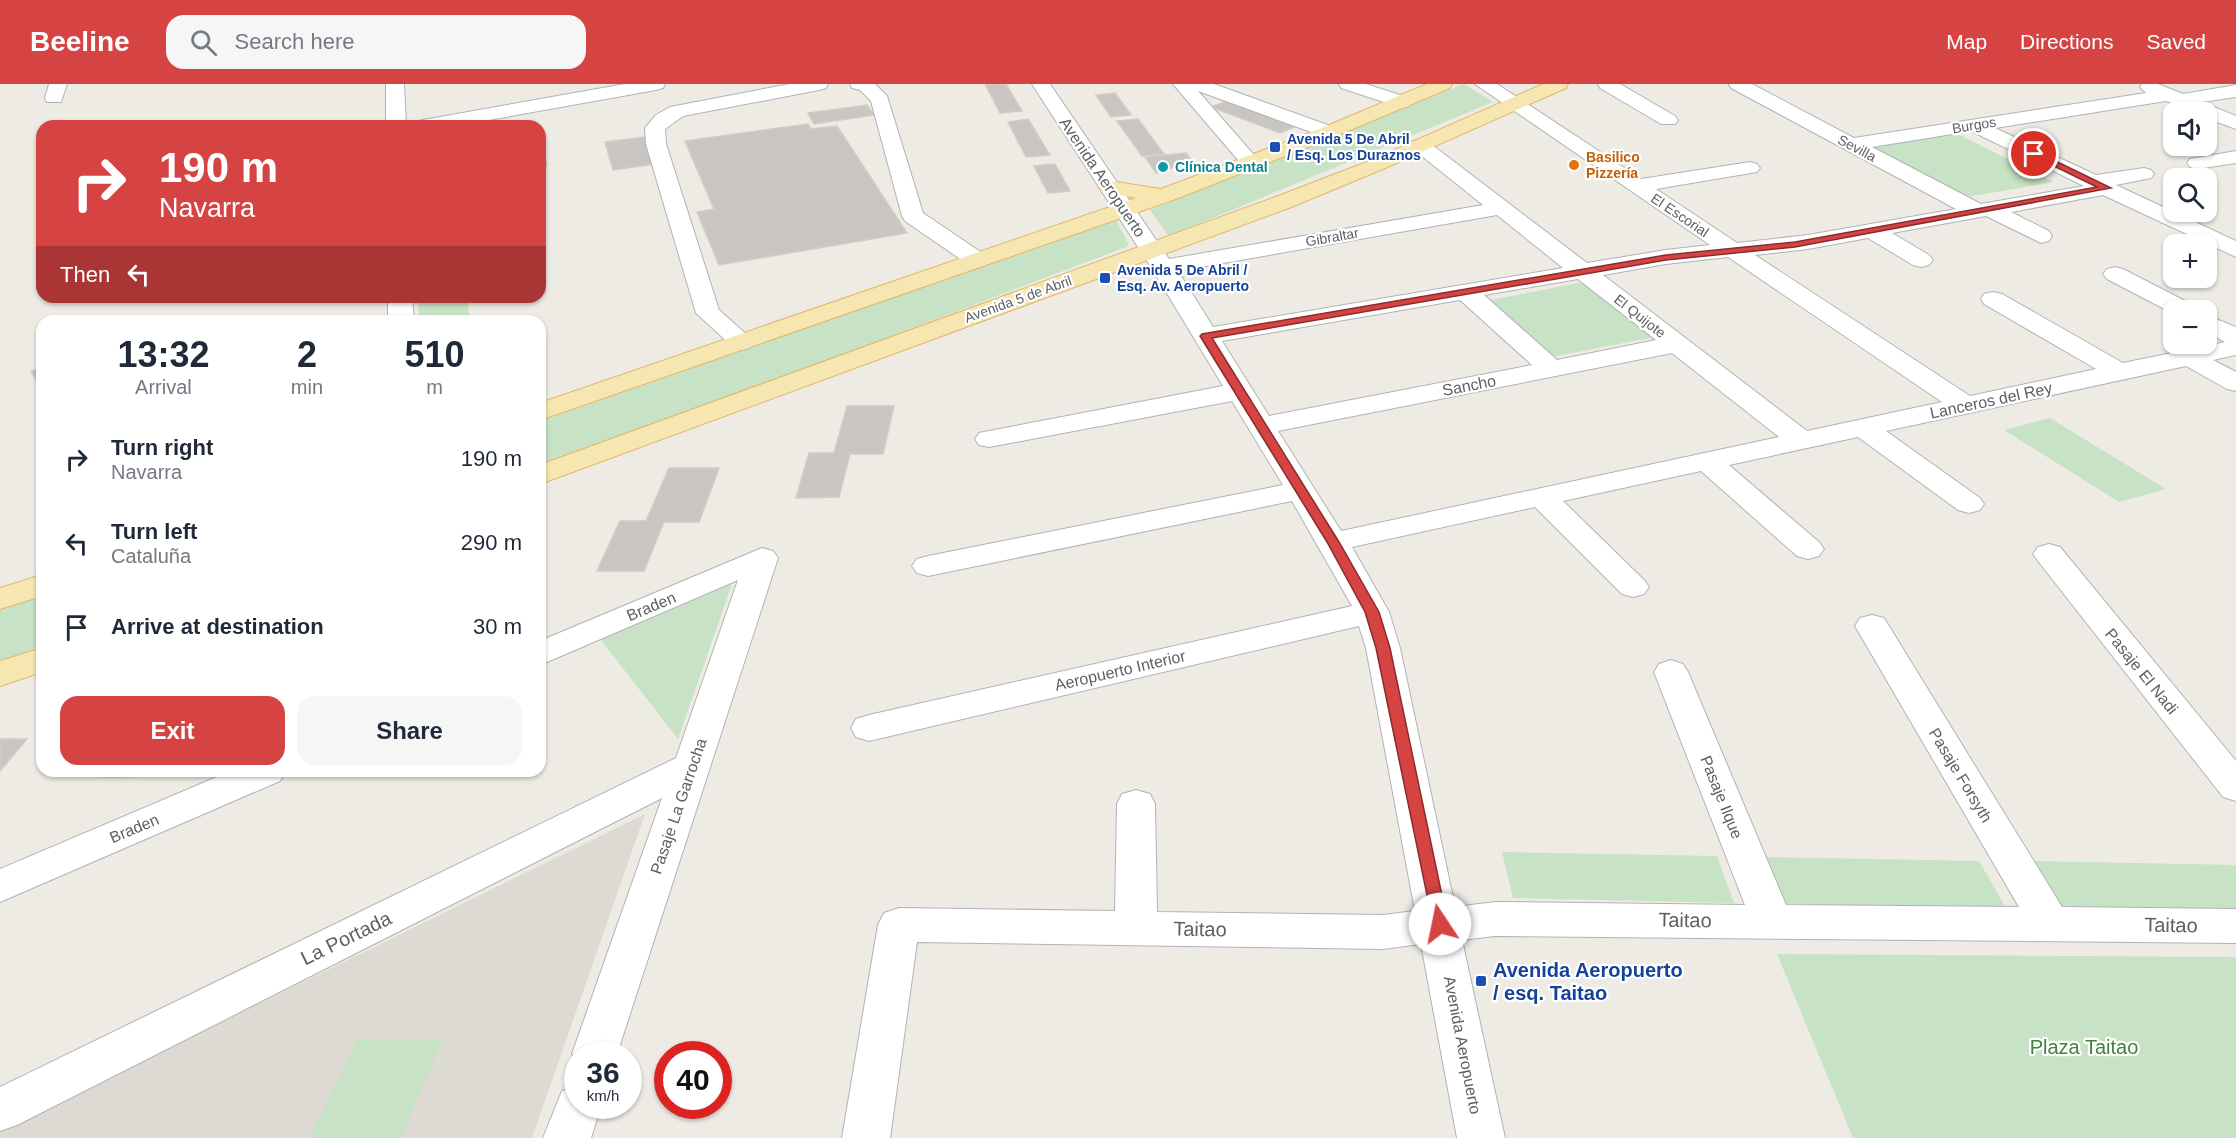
<!DOCTYPE html>
<meta charset="utf-8">
<style>
:root{--surface:#fff;--page:#f6f6f7;--text:#1f2937;--muted:#747a83;--accent:#d64343}
body{margin:0;font-family:Helvetica,sans-serif;background:var(--page);color:var(--text);height:100vh;display:flex;flex-direction:column;font-size:22px;white-space:nowrap}
*{box-sizing:border-box;margin:0}
p{font-size:20px;color:var(--muted)}
.icon{flex:none;width:33px;height:33px;fill:none;stroke:currentColor;stroke-width:2;stroke-linecap:round;stroke-linejoin:round}
.map{position:relative;flex:1;overflow:hidden}
.panel{position:absolute;left:36px;top:231px;width:510px;height:462px;display:flex;flex-direction:column;background:var(--surface);border-radius:18px;box-shadow:0 2px 4px #0004}
.panel>*{flex:none}
.hud{position:absolute;left:36px;top:36px;width:510px;height:183px;border-radius:18px;box-shadow:0 2px 4px #0004;background:#d64343;color:#fff;overflow:hidden}
.buttons{position:absolute;left:2163px;top:18px;display:grid;gap:12px}
.buttons a{display:grid;place-items:center;width:54px;height:54px;border-radius:12px;background:var(--surface);box-shadow:0 2px 4px #0004;font-size:30px}
.speed{position:absolute;left:564px;top:957px;display:flex;gap:12px;font-size:30px;font-weight:700;text-align:center}
.speed>*{display:grid;place-content:center;width:78px;height:78px;border-radius:50%;background:var(--surface);box-shadow:0 2px 4px #0004;line-height:1}
.speed small{font-size:15px;font-weight:400}
.speed .limit{border:9px solid #d22;background:#fff;color:#111}
.pin{position:absolute;display:grid;place-items:center;width:51px;height:51px;color:#fff;margin:-26px;border:3px solid #fff;border-radius:50%;box-shadow:0 2px 6px #0007}
.me{position:absolute;width:66px;margin:-33px;rotate:349deg;stroke-linejoin:round;filter:drop-shadow(0 0 4px #0008)}
.turn{display:flex;align-items:center;gap:21px;height:126px;padding:0 24px;font-size:27px}
.turn .icon{width:78px;height:78px;stroke-width:2.5}
.turn b{display:block;font-size:42px;line-height:51px}
.then{display:flex;align-items:center;height:57px;padding:0 24px;background:#0003;gap:12px;font-size:22px}
.eta{display:flex;justify-content:space-evenly;align-items:center;height:102px;text-align:center}
.eta b{font-size:36px;font-weight:700;line-height:42px}
.primary-button{display:flex;gap:12px;margin-top:auto;padding:12px 24px}
.primary-button a{flex:1;height:69px;border-radius:18px;background:var(--accent);color:#fff;font-size:24px;font-weight:700;line-height:69px;text-align:center}
.primary-button a+a{background:var(--page);color:var(--text)}
ul{padding:0;list-style:none}
li{display:flex;align-items:center;gap:18px;height:84px;padding:0 24px}
li div{flex:1}
li b{display:block;font-size:22px}
li em{font-style:normal}
header{display:flex;align-items:center;gap:36px;box-sizing:border-box;height:84px;padding:0 30px;background:var(--accent);color:#fff}
header strong{font-size:28px}
nav{display:flex;gap:33px;margin-inline-start:auto;font-size:21px}
.search{width:420px;height:54px;background:var(--page);display:flex;align-items:center;gap:15px;box-sizing:border-box;padding:0 21px;border-radius:18px;color:var(--muted);font-size:22px}
.map>svg:first-child{display:block}
</style>
<header>
<strong>Beeline</strong>
<div class="search"><svg class="icon" aria-label="search" viewBox="0 0 24 24"><circle cx="10" cy="10" r="6"/><path d="M15 15l6 6"/></svg>Search here</div>
<nav><a>Map</a><a>Directions</a><a>Saved</a></nav>
</header>
<div class="map">
<svg width="2236" height="1054" viewBox="0 0 2236 1054">
<rect width="100%" height="100%" fill="#eeebe5"/>
<!-- education -->
<path fill="#dddad4" d="M645,730L532,1054H0V1047Z"/>
<!-- green -->
<g fill="#c7e2c5">
<path d="M1464,0L1493,18L1169,152L1150,126Z"/>
<path d="M1957,50L2054,98L1961,114L1867,64Z"/>
<path d="M1116,135L1129,162L540,385V337Z"/>
<path d="M1584,198L1655,253L1551,273L1485,217Z"/>
<path d="M418,213H467L470,237H419Z"/>
<path d="M2050,334L2166,405L2119,418L2004,346Z"/>
<path d="M732,500L678,655L601,556Z"/>
<path d="M42,511V572L0,588V525Z"/>
<path d="M1502,768L1717,772L1734,819L1513,814Z"/>
<path d="M1763,773L1979,777L2006,824L1783,820Z"/>
<path d="M2031,777L2236,781V828L2059,824Z"/>
<path d="M1777,870L2236,873V1054H1853Z"/>
<path d="M357,955L442,956L401,1054H310Z"/>
</g>
<!-- building -->
<g fill="#c9c6c2" stroke="#d2ccc4" stroke-width="1.5">
<path d="M985,0H1006L1022,27L1000,29Z"/>
<path d="M1115,9L1131,31L1111,33L1096,11Z"/>
<path d="M1227,17L1297,42L1280,49L1211,23Z"/>
<path d="M867,21L874,31L814,40L808,29Z"/>
<path d="M1028,35L1050,71L1026,73L1008,38Z"/>
<path d="M1138,35L1164,70L1142,72L1117,37Z"/>
<path d="M808,40L811,45L837,42L907,149L719,181L697,128L714,125L685,57Z"/>
<path d="M646,53L656,80L613,86L605,58Z"/>
<path d="M540,54L547,82L540,83Z"/>
<path d="M1186,69L1192,77L1156,89L1145,73Z"/>
<path d="M1055,80L1070,107L1048,109L1034,82Z"/>
<path d="M42,284V308L31,287Z"/>
<path d="M847,322H894L883,370H850L839,413L796,414L809,369H834Z"/>
<path d="M669,384H719L699,438H664L644,487H597L620,437H646Z"/>
<path d="M0,655H27L0,687Z"/>
<path d="M107,687H161L157,692L103,693Z"/>
</g>
<g fill="none" stroke-linecap="round" stroke-linejoin="round">
<!-- minor casing -->
<g stroke="#b0b3b6" stroke-width="2">
<g id="minor">
<path d="M49,0H67L61,18H47L45,14Z"/>
<path d="M386,0H404L406,42H386Z"/>
<path d="M625,0H665L663,4L656,6L455,42H413L416,38L423,36Z"/>
<path d="M790,0H828L826,4L819,6L683,32L665,45L666,60L719,226L755,258L751,263L742,266L733,263L696,229L646,60L645,44L656,31L670,23Z"/>
<path d="M850,0H875L887,12L923,129L985,171L989,176L985,181L977,183L969,181L905,137L902,132L871,17L860,6L852,4Z"/>
<path d="M1032,0H1050L1169,175L1483,121L1413,65L1410,61L1413,57H1427L1587,179L1666,166L1710,161L1475,0H1497L1641,95L1750,78L1757,80L1760,84L1757,88L1656,105L1737,159L1808,151L1956,125L1731,4L1729,0H1752L1854,54L2146,9L2140,3L2142,0H2158L2183,10L2236,1V13L2202,18L2236,32V45L2206,34V28H2194L2166,17L1995,44L2096,91L2144,84L2151,86L2154,90L2151,94L2116,101L2236,157V173L2103,111L2011,128L2049,147L2052,152L2049,157L2041,159L1986,132L1892,149L1929,171L1933,176L1929,181L1921,183L1913,181L1868,154L1808,165L1755,171L1970,312L2096,285L1984,220L1981,215L1984,210L1993,208L2002,210L2123,279L2225,258L2206,248V231L2236,243V271L2213,276L2236,288V307L2227,305L2186,282L1886,347L1980,414L1984,420L1980,426L1969,429L1958,426L1858,353L1729,381L1819,458L1824,465L1819,472L1808,475L1797,472L1701,387L1563,417L1644,496L1649,503L1644,510L1633,513L1622,510L1535,423L1352,463L1389,528L1400,564L1455,823L1495,818L1745,821L1654,588L1659,580L1671,576L1683,580L1688,588L1786,821L2019,823L1855,542L1860,534L1872,531L1884,534L2062,823L2236,825V859L1495,852L1462,856L1505,1054H1457L1421,860L1383,865L917,858L890,1054H842L878,841L884,829L899,824L1115,827L1117,720L1122,710L1136,706L1150,710L1155,720L1157,828L1383,831L1415,827L1366,564L1359,542L869,657L856,653L851,644L856,635L869,631L1352,522L1292,417L928,492L917,489L912,482L917,475L928,472L1283,401L1232,317L989,363L979,361L975,355L979,349L989,347L1223,302L1151,183ZM1971,47L2084,102L1981,120L1872,63ZM1497,131L1563,184L1213,243L1178,187ZM1728,173L1942,318L1807,347L1603,191L1666,180ZM1578,195L1656,256L1557,276L1484,211ZM1460,216L1532,281L1269,332L1222,257ZM1672,269L1779,353L1341,447L1278,347Z"/>
<path d="M1173,0H1214L1336,44L1339,48L1336,52H1322L1198,7L1261,79L1258,83L1251,85L1244,83Z"/>
<path d="M1339,0H1366L1409,14L1412,18L1409,22L1402,24L1341,4Z"/>
<path d="M1598,0H1620L1675,32L1678,36L1675,40H1661L1600,4Z"/>
<path d="M2236,67V79L2197,85L2190,83L2187,79L2190,75Z"/>
<path d="M2115,183L2123,185L2193,221L2196,226H2174V230L2107,195L2103,190L2107,185Z"/>
<path d="M388,213H412L414,237H388Z"/>
<path d="M2049,460L2060,463L2236,677V717L2223,713L2038,477L2033,470L2038,463Z"/>
<path d="M762,464L773,467L778,474L617,970H578V981L572,970L662,714L17,1041L0,1047V1003L676,674L738,496L540,581V557Z"/>
<path d="M231,687H286L280,697L0,818V785Z"/>
<path d="M578,1001V1022H601L591,1054H543L562,1007Z"/>
</g>
</g>
<!-- major casing -->
<g stroke="#e2b76a" stroke-width="2">
<g id="major">
<path d="M1427,0H1452L1450,4L1336,52L1173,116L540,336V319L1136,114L1102,108L1099,103L1102,98L1110,97L1161,105L1322,44Z"/>
<path d="M1543,0H1568L1566,4L1383,85L1289,124L540,400V381L1273,114L1369,77Z"/>
<path d="M42,491V512L0,525V504Z"/>
<path d="M42,564V588L0,602V577Z"/>
</g>
</g>
<!-- minor -->
<use href="#minor" fill="#fff" fill-rule="evenodd"/>
<!-- major -->
<use href="#major" fill="#f6e6b2" fill-rule="evenodd"/>
</g>
<!-- route -->
<path fill="#d64343" stroke="#8b2c2c" stroke-width="1.5" d="M2031,68H2037L2111,104L1795,163L1666,176L1212,254L1339,458L1379,528L1390,564L1448,840L1446,845L1440,847L1434,845L1376,564L1365,528L1327,458L1200,252L1202,250L1666,171L1795,158L2097,103L2031,71Z"/>
<!-- markers -->
<g fill="#1a4fb4" stroke="#fff" stroke-width="2">
<rect x="1269" y="57" width="12" height="12" rx="3"/>
<rect x="1099" y="188" width="12" height="12" rx="3"/>
<rect x="1475" y="891" width="12" height="12" rx="3"/>
</g>
<circle fill="#e8710a" stroke="#fff" stroke-width="2" cx="1574" cy="81" r="6"/>
<circle fill="#0f9aa8" stroke="#fff" stroke-width="2" cx="1163" cy="83" r="6"/>
<g text-anchor="middle" stroke-width="4.5" stroke-linejoin="round" paint-order="stroke">
<!-- far-street labels -->
<g font-size="14" fill="#5d6164" stroke="#fff">
<text transform="translate(1974 41) rotate(-9)" y="5">Burgos</text>
<text transform="translate(1857 64) rotate(28)" y="5">Sevilla</text>
<text transform="translate(1680 131) rotate(34)" y="5">El Escorial</text>
<text transform="translate(1332 153) rotate(-10)" y="5">Gibraltar</text>
<text transform="translate(1018 215) rotate(-20)" y="5">Avenida 5 de Abril</text>
<text transform="translate(1640 232) rotate(38)" y="5">El Quijote</text>
</g>
<!-- far-transit labels -->
<g font-size="14" font-weight="bold" fill="#164399" stroke="#fff" text-anchor="start">
<text x="1287" y="60">Avenida 5 De Abril<tspan x="1287" dy="16">/ Esq. Los Duraznos</tspan></text>
<text x="1117" y="191">Avenida 5 De Abril /<tspan x="1117" dy="16">Esq. Av. Aeropuerto</tspan></text>
</g>
<!-- far-food labels -->
<g font-size="14" font-weight="bold" fill="#c56008" stroke="#fff" text-anchor="start">
<text x="1586" y="78">Basilico<tspan x="1586" dy="16">Pizzería</tspan></text>
</g>
<!-- far-culture labels -->
<g font-size="14" font-weight="bold" fill="#0d838f" stroke="#fff" text-anchor="start">
<text x="1175" y="88">Clínica Dental</text>
</g>
<!-- street labels -->
<g font-size="16" fill="#5d6164" stroke="#fff">
<text transform="translate(1103 93) rotate(56)" y="6">Avenida Aeropuerto</text>
<text transform="translate(1469 301) rotate(-11)" y="6">Sancho</text>
<text transform="translate(1991 316) rotate(-12)" y="6">Lanceros del Rey</text>
<text transform="translate(651 522) rotate(-23)" y="6">Braden</text>
<text transform="translate(1120 586) rotate(-13)" y="6">Aeropuerto Interior</text>
<text transform="translate(2142 587) rotate(51)" y="6">Pasaje El Nadi</text>
<text transform="translate(1961 691) rotate(59)" y="6">Pasaje Forsyth</text>
<text transform="translate(1722 713) rotate(68)" y="6">Pasaje Ilque</text>
<text transform="translate(678 722) rotate(-71)" y="6">Pasaje La Garrocha</text>
<text transform="translate(134 744) rotate(-23)" y="6">Braden</text>
<text transform="translate(1463 961) rotate(79)" y="6">Avenida Aeropuerto</text>
</g>
<!-- near-street labels -->
<g font-size="20" fill="#5d6164" stroke="#fff">
<text transform="translate(1685 836) rotate(1)" y="7">Taitao</text>
<text transform="translate(2171 841) rotate(1)" y="7">Taitao</text>
<text transform="translate(1200 845) rotate(1)" y="7">Taitao</text>
<text transform="translate(346 854) rotate(-26)" y="7">La Portada</text>
</g>
<!-- near-transit labels -->
<g font-size="20" font-weight="bold" fill="#164399" stroke="#fff" text-anchor="start">
<text x="1493" y="893">Avenida Aeropuerto<tspan x="1493" dy="23">/ esq. Taitao</tspan></text>
</g>
<!-- near-park labels -->
<g font-size="20" fill="#41813f" stroke="#fff">
<text x="2084" y="970">Plaza Taitao</text>
</g>
</g>
</svg>
<div class="buttons">
<a><svg class="icon" aria-label="sound" viewBox="0 0 24 24"><path d="M4 9h4l5-4v14l-5-4H4zM17 9q2 3 0 6"/></svg></a>
<a><svg class="icon" aria-label="search" viewBox="0 0 24 24"><circle cx="10" cy="10" r="6"/><path d="M15 15l6 6"/></svg></a>
<a>+</a>
<a>−</a>
</div>
<div class="speed"><div>36<small>km/h</small></div><div class="limit">40</div></div>
<div class="pin" style="left:2034px;top:70px;background:#d93025"><svg class="icon" aria-label="arrive" viewBox="0 0 24 24"><path d="M6 21V4h12l-3 4 3 4H6"/></svg></div>
<svg class="me" style="left:1440px;top:840px" viewBox="-20 -20 40 40"><circle r="19" fill="#fff"/><path d="M0-13L10 11 0 6-10 11z" fill="#d64343"/></svg>
<div class="hud">
<div class="turn"><svg class="icon" aria-label="right" viewBox="0 0 24 24"><path d="M7 20v-9h11M14 6l5 5-5 5"/></svg><div><b>190 m</b>Navarra</div></div>
<div class="then">Then<svg class="icon" aria-label="left" viewBox="0 0 24 24"><path d="M17 20v-9H6M10 6l-5 5 5 5"/></svg></div>
</div>
<section class="panel">
<div class="eta">
<div><b>13:32</b><p>Arrival</p></div>
<div><b>2</b><p>min</p></div>
<div><b>510</b><p>m</p></div>
</div>
<ul>
<li><svg class="icon" aria-label="right" viewBox="0 0 24 24"><path d="M7 20v-9h11M14 6l5 5-5 5"/></svg><div><b>Turn right</b><p>Navarra</p></div><em>190 m</em></li>
<li><svg class="icon" aria-label="left" viewBox="0 0 24 24"><path d="M17 20v-9H6M10 6l-5 5 5 5"/></svg><div><b>Turn left</b><p>Cataluña</p></div><em>290 m</em></li>
<li><svg class="icon" aria-label="arrive" viewBox="0 0 24 24"><path d="M6 21V4h12l-3 4 3 4H6"/></svg><div><b>Arrive at destination</b></div><em>30 m</em></li>
</ul>
<div class="primary-button"><a>Exit</a><a>Share</a></div>
</section>
</div>
